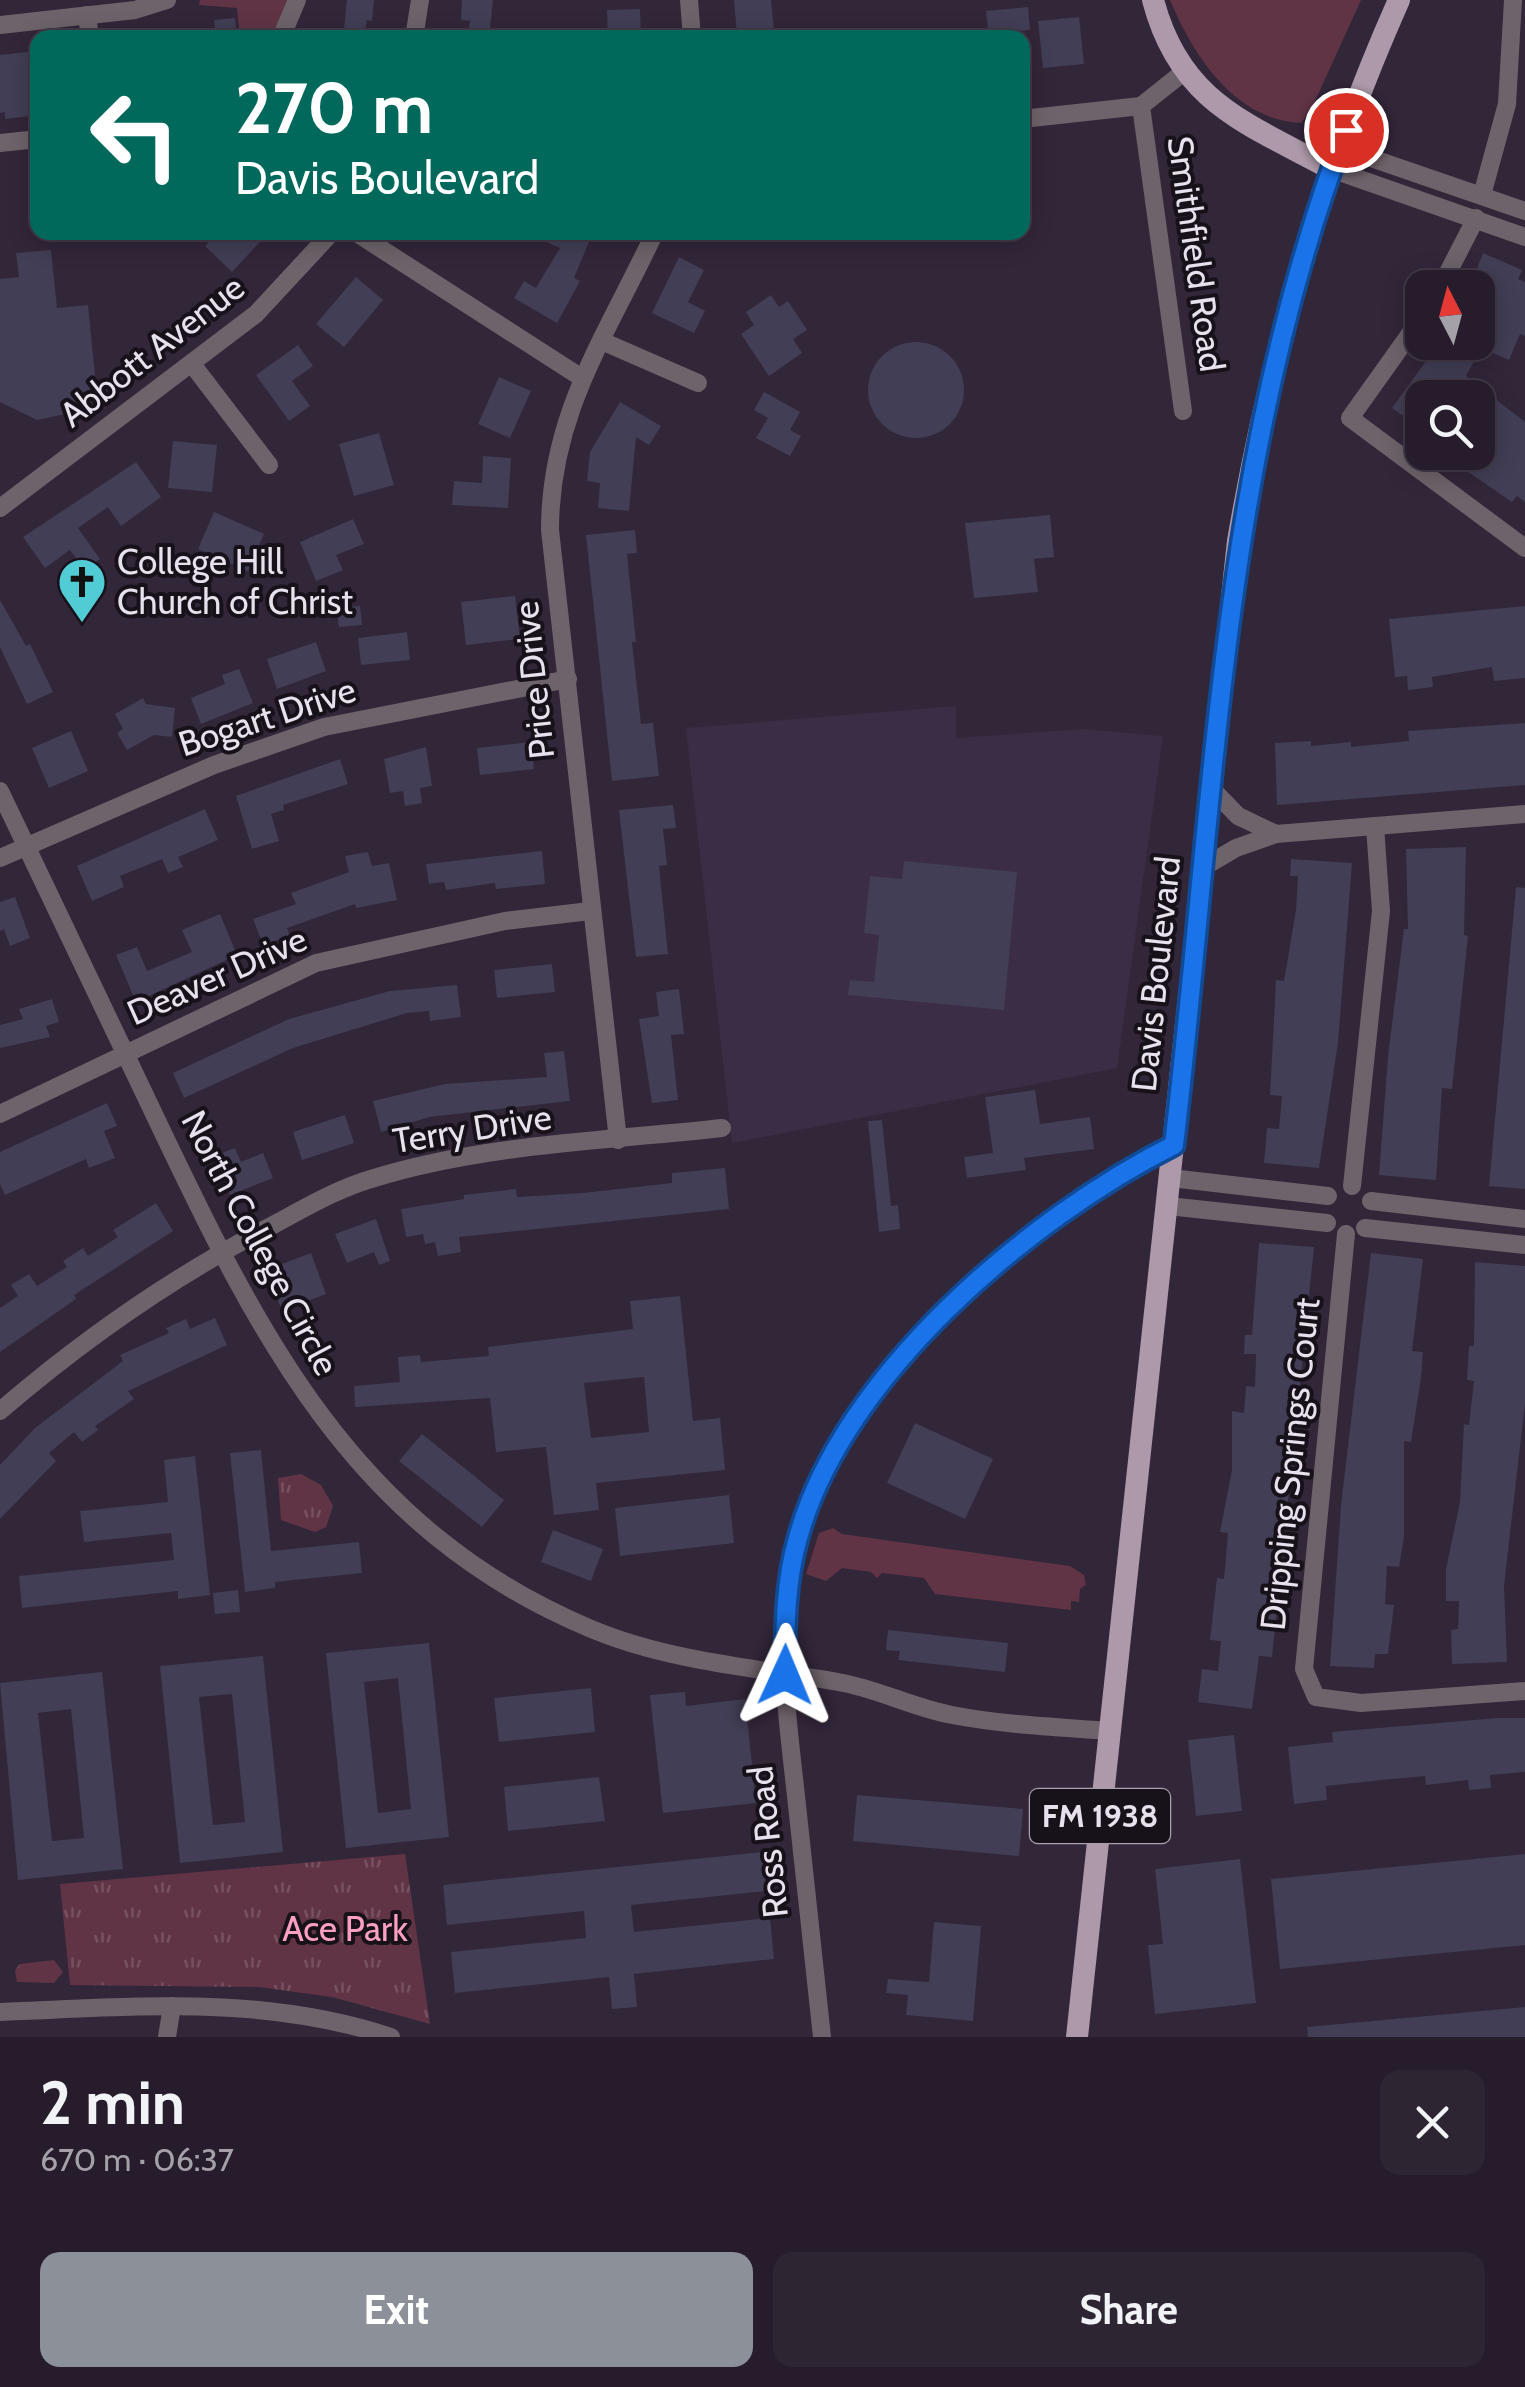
<!DOCTYPE html>
<meta charset="utf-8">
<style>
:root{--surface:#261c2b;--page:#2e2533;--text:#f1f3f6;--muted:#a4a1a9;--line:#423a47;--accent:#8c9099}
body{margin:0;font-family:Cabin,sans-serif;background:var(--page);color:var(--text);height:100vh;display:flex;flex-direction:column;font-size:38px;white-space:nowrap}
*{box-sizing:border-box;margin:0}
p{font-size:32px;color:var(--muted)}
.icon{flex:none;width:55px;height:55px;fill:none;stroke:currentColor;stroke-width:2;stroke-linecap:round;stroke-linejoin:round}
.map{position:relative;height:2037px;overflow:hidden}
.sheet{display:flex;flex-direction:column;background:var(--surface);flex:1}
.sheet>*{flex:none}
.banner{position:absolute;left:30px;top:30px;width:1000px;height:210px;border-radius:20px;box-shadow:0 5px 25px #0003,0 0 0 2px var(--line);background:#00695c;color:#fff;overflow:hidden}
.needle{width:65px;rotate:354deg}
.controls{position:absolute;left:1405px;top:270px;display:grid;gap:20px}
.controls a{display:grid;place-items:center;width:90px;height:90px;border-radius:20px;background:var(--surface);box-shadow:0 5px 25px #0003,0 0 0 2px var(--line);font-size:50px}
.pin{position:absolute;display:grid;place-items:center;width:85px;height:85px;color:#fff;margin:-42px;border:5px solid #fff;border-radius:50%;box-shadow:0 2px 10px #0007}
.me{position:absolute;width:110px;margin:-55px;rotate:1deg;stroke-linejoin:round;filter:drop-shadow(0 0 8px #0008)}
.turn{display:flex;align-items:center;gap:35px;height:210px;padding:0 40px;font-size:45px}
.turn .icon{width:130px;height:130px;stroke-width:2.5}
.turn b{display:block;font-size:70px;line-height:85px}
.round{display:grid;place-items:center;flex:none;width:105px;height:105px;border-radius:20px;background:var(--page)}
.headline{display:flex;align-items:center;justify-content:space-between;height:170px;padding:0 40px}
h1{font-size:60px;font-weight:700;line-height:75px}
.primary-button{display:flex;gap:20px;margin-top:auto;padding:20px 40px}
.primary-button a{flex:1;height:115px;border-radius:20px;background:var(--accent);color:#fff;font-size:40px;font-weight:700;line-height:115px;text-align:center}
.primary-button a+a{background:var(--page);color:var(--text)}
.map>svg:first-child{display:block}
</style>
<div class="map">
<svg width="1525" height="2037" viewBox="0 0 1525 2037">
<defs>
<pattern id="park-tufts" width="24" height="20" patternUnits="userSpaceOnUse" patternTransform="scale(2.5)"><rect width="24" height="20" fill="#603445"/><path d="M3 7l-1-3M5 7V3M7 7l1-3M15 17l-1-3M17 17v-4M19 17l1-3" fill="none" stroke="#775160"/></pattern>
</defs>
<rect width="100%" height="100%" fill="#322639"/>
<!-- built -->
<path fill="#3c2d46" d="M956,706V738L1082,729L1163,736L1117,1068L732,1143L686,728Z"/>
<!-- green -->
<g fill="#603445">
<path d="M200,0H290L273,37H240L237,8L199,5Z"/>
<path d="M1170,0H1361L1311,110L1301,123C1234,120 1193,55 1170,0Z"/>
<path d="M833,1528L842,1534L1070,1566L1084,1575L1086,1585L1080,1589L1079,1602L1071,1601V1610L935,1594L924,1578L882,1573L877,1578L871,1572L842,1568L826,1581L806,1574L819,1533Z"/>
</g>
<!-- park -->
<g fill="url(#park-tufts)">
<path d="M301,1474L321,1485L333,1506L326,1527L315,1532L281,1520L278,1478Z"/>
<path d="M405,1854L430,2024L332,1997L259,1987L70,1985L60,1884Z"/>
<path d="M54,1960L63,1972L54,1983L17,1982L15,1970L20,1964Z"/>
</g>
<!-- building -->
<g fill="#413e55" fill-rule="evenodd">
<path d="M347,0H374L372,21L367,20L363,38H343Z"/>
<path d="M462,0H493L489,38H467L470,21L461,20Z"/>
<path d="M734,0H771L774,31L737,35Z"/>
<path d="M1028,7L1030,30L1009,32V38H989L986,11Z"/>
<path d="M640,9L641,38H608L607,10Z"/>
<path d="M1079,17L1084,64L1043,68L1038,21Z"/>
<path d="M235,18L237,38H216L214,20Z"/>
<path d="M38,51V115L5,119V112L0,113V55Z"/>
<path d="M218,232H269L232,272L205,246Z"/>
<path d="M593,232L574,278L580,281L557,323L514,298L524,281L536,288L560,248L524,232Z"/>
<path d="M51,250L57,308L88,305L95,375L87,397L70,413L37,420L0,402V279L19,277L16,253Z"/>
<path d="M1483,253L1522,270L1518,279L1525,282V336L1520,334L1509,360L1481,348L1466,376L1525,422V502L1517,496L1512,502L1464,469L1478,452V398H1422V429L1392,408L1440,342H1478V288H1469Z"/>
<path d="M679,257L704,270L688,302L705,311L694,333L652,313Z"/>
<path d="M356,277L383,300L344,347L316,324Z"/>
<path d="M771,295L779,307L788,301L807,330L793,339L802,353L769,376L741,334L754,325L746,312Z"/>
<circle cx="916" cy="390" r="48"/>
<path d="M298,345L313,366L292,381L310,406L289,421L256,375Z"/>
<path d="M499,377L531,391L510,438L478,424Z"/>
<path d="M764,392L800,412L790,430L801,436L790,456L756,438L768,418L754,410Z"/>
<path d="M620,402L661,426L649,445L636,437L629,511L598,508L600,483L587,481L590,452Z"/>
<path d="M379,433L394,485L354,496L339,444Z"/>
<path d="M173,441L217,445L212,492L168,488Z"/>
<path d="M483,456L511,458L508,508L452,505L454,481L482,483Z"/>
<path d="M136,462L161,497L121,526L108,507L78,528L100,559L85,570L70,550L45,568L23,537Z"/>
<path d="M214,512L264,534L248,571L198,549Z"/>
<path d="M1050,515L1054,557L1034,559L1038,592L974,598L965,523Z"/>
<path d="M353,519L364,544L336,555L343,570L316,581L300,542Z"/>
<path d="M635,530L637,553L627,554L636,642H632L641,724L653,723L659,776L612,781L586,535Z"/>
<path d="M515,596L520,639L466,645L461,602Z"/>
<path d="M0,600L26,646L30,644L53,692L27,704L0,647Z"/>
<path d="M360,606L362,625L339,627L336,608Z"/>
<path d="M1525,606V678L1494,681L1492,667L1432,677L1433,687L1408,690L1407,676L1395,677L1389,619Z"/>
<path d="M407,632L410,660L361,665L358,638Z"/>
<path d="M316,642L326,671L277,689L267,659Z"/>
<path d="M239,669L253,703L201,724L191,698L225,684L222,675Z"/>
<path d="M143,698L146,704L175,708L172,737L154,735L127,750L117,733L123,729L115,714Z"/>
<path d="M1525,723V785L1277,805L1275,743L1311,741V746L1351,742V747L1409,741L1408,731Z"/>
<path d="M71,731L88,771L49,788L32,748Z"/>
<path d="M531,742L534,769L480,775L477,748Z"/>
<path d="M426,747L432,786L420,788L422,803L405,806L403,791L390,793L384,759Z"/>
<path d="M340,759L348,784L283,805L284,810L271,814L279,841L252,849L236,796Z"/>
<path d="M673,805L676,828L663,829L667,865L659,866L668,954L636,957L619,810Z"/>
<path d="M205,809L218,840L178,857L183,867L168,873L162,859L120,876L124,887L92,901L77,866Z"/>
<path d="M1466,847L1464,935L1468,936L1452,1089L1442,1088L1436,1180L1379,1175L1388,1056L1404,929H1408L1406,849Z"/>
<path d="M542,851L545,884L496,889L495,883L446,890L444,882L429,884L426,864Z"/>
<path d="M368,852L372,866L389,863L397,900L356,908L355,904L287,928L290,936L263,945L253,919L296,904L291,893L349,872L345,856Z"/>
<path d="M1291,859L1352,863L1338,1043L1319,1168L1264,1163L1267,1128L1279,1129L1282,1096L1270,1095L1276,980L1284,981L1296,910L1298,876H1290Z"/>
<path d="M904,861L1017,872L1004,1010L848,995L850,980L874,982L879,935L864,933L870,876L902,879Z"/>
<path d="M1516,887L1525,888V1189L1489,1186Z"/>
<path d="M15,897L30,938L10,946L4,929L0,931V902Z"/>
<path d="M220,914L237,955L136,1002L116,955L137,947L147,971L192,952L182,930Z"/>
<path d="M552,964L555,992L497,998L494,970Z"/>
<path d="M457,985L461,1017L430,1021L429,1011L407,1013L293,1048L184,1098L173,1073L289,1019L390,991Z"/>
<path d="M679,989L684,1034L671,1035L678,1100L652,1103L639,1019L659,1016L656,992Z"/>
<path d="M52,999L59,1022L46,1026L50,1037L0,1048V1025L23,1019L19,1009Z"/>
<path d="M564,1051L570,1101L429,1117L381,1132L373,1101L445,1084L547,1077L544,1053Z"/>
<path d="M1035,1090L1040,1124L1090,1117L1094,1149L1024,1158L1026,1170L967,1178L964,1157L993,1153L985,1097Z"/>
<path d="M107,1103L117,1126L104,1131L115,1158L89,1168L86,1159L5,1195L0,1184V1152Z"/>
<path d="M345,1115L354,1143L302,1160L293,1132Z"/>
<path d="M882,1120L891,1206L898,1205L900,1229L879,1232L868,1121Z"/>
<path d="M235,1148L241,1162L263,1153L273,1178L230,1195L214,1156Z"/>
<path d="M725,1168L729,1209L459,1237L461,1252L438,1256L435,1242L425,1244L423,1234L406,1237L401,1209L464,1199V1195L516,1189L517,1197L583,1193L672,1183V1173Z"/>
<path d="M156,1203L173,1231L74,1295L76,1299L0,1352V1308L18,1296L11,1285L29,1274L37,1286L67,1267L63,1261L83,1248L88,1256L118,1237L113,1230Z"/>
<path d="M376,1219L390,1261L379,1265L374,1252L347,1263L335,1234Z"/>
<path d="M1259,1243L1314,1247L1272,1657L1259,1656L1252,1709L1198,1702L1202,1669L1218,1671L1221,1641L1210,1640L1217,1578L1224,1579L1228,1533L1220,1532L1232,1470V1411L1244,1413L1246,1386L1255,1387L1256,1354H1244L1245,1335H1252Z"/>
<path d="M311,1253L326,1294L282,1311L266,1270Z"/>
<path d="M1371,1253L1423,1259L1412,1351L1423,1352L1421,1378L1411,1442L1404,1441V1537L1399,1567L1387,1566L1385,1604L1394,1605L1388,1654H1375L1374,1668L1330,1666L1341,1505Z"/>
<path d="M1475,1262L1525,1266V1403L1504,1586L1507,1662L1452,1664L1451,1630L1458,1629L1459,1601H1446V1569L1460,1502L1464,1424L1469,1425L1474,1381L1467,1380L1469,1346H1474Z"/>
<path d="M680,1296L693,1421L720,1418L725,1470L596,1483L599,1510L554,1515L546,1447L496,1452L490,1398L355,1407L354,1386L400,1382L398,1357L420,1355L421,1362L489,1356L488,1347L633,1329L630,1301ZM644,1377L649,1432L591,1438L584,1383Z"/>
<path d="M215,1318L227,1345L128,1391L134,1399L95,1426L98,1430L82,1442L74,1432L49,1453L56,1461L0,1519V1465L35,1428L123,1361L120,1355L169,1333L166,1328L186,1319L190,1329Z"/>
<path d="M915,1423L993,1459L965,1519L887,1483Z"/>
<path d="M422,1434L504,1500L482,1527L399,1461Z"/>
<path d="M261,1450L271,1551L359,1542L362,1573L275,1582V1588L245,1592L230,1453Z"/>
<path d="M195,1456L210,1595L178,1599V1591L22,1608L19,1576L174,1560L171,1533L84,1542L80,1511L168,1502L164,1460Z"/>
<path d="M729,1495L734,1543L620,1556L615,1508Z"/>
<path d="M553,1530L603,1549L591,1581L541,1562Z"/>
<path d="M238,1590L240,1612L215,1614L213,1593Z"/>
<path d="M888,1630L1008,1643L1005,1672L898,1660L900,1651L886,1650Z"/>
<path d="M429,1643L449,1837L346,1848L326,1653ZM398,1678L411,1809L378,1813L364,1682Z"/>
<path d="M263,1656L283,1852L180,1863L160,1666ZM232,1694L245,1822L213,1825L199,1697Z"/>
<path d="M102,1672L123,1869L18,1880L0,1683ZM71,1709L84,1838L52,1841L38,1713Z"/>
<path d="M591,1688L595,1732L499,1742L494,1698Z"/>
<path d="M685,1692L686,1706L745,1699L756,1803L663,1813L650,1695Z"/>
<path d="M1497,1718H1525V1772L1490,1775L1491,1788L1469,1790L1468,1780L1426,1785L1425,1776L1382,1780L1326,1786L1327,1800L1294,1804L1288,1747L1333,1742L1332,1732Z"/>
<path d="M1234,1735L1242,1811L1196,1816L1188,1740Z"/>
<path d="M599,1777L605,1821L508,1831L504,1787Z"/>
<path d="M857,1795L1023,1809L1019,1856L853,1841Z"/>
<path d="M763,1852L767,1891L631,1905L634,1932L770,1918L774,1959L634,1974L637,2007L612,2009L609,1977L455,1993L451,1952L586,1938L584,1911L447,1925L443,1885Z"/>
<path d="M1525,1854V1945L1280,1969L1271,1879Z"/>
<path d="M1240,1859L1256,2003L1155,2014L1148,1945L1163,1944L1155,1869Z"/>
<path d="M934,1922L981,1926L973,2021L906,2015L908,1995L886,1993L888,1979L929,1982Z"/>
<path d="M1525,2007V2037H1308L1307,2027Z"/>
</g>
<g fill="none" stroke-linecap="round" stroke-linejoin="round">
<!-- minor -->
<g stroke="#6d636a" stroke-width="18">
<path d="M689,0L692,38"/>
<path d="M87,15L90,38"/>
<path d="M0,25L135,10L167,0"/>
<path d="M281,38L297,0"/>
<path d="M414,38L420,0"/>
<path d="M1141,106L1183,411"/>
<path d="M1022,119L1141,106L1185,71"/>
<path d="M0,143L38,139"/>
<path d="M1339,147L1525,211"/>
<path d="M1331,169L1525,237"/>
<path d="M1482,195L1507,104L1513,0"/>
<path d="M355,232L582,378"/>
<path d="M1440,288L1476,218"/>
<path d="M1422,317L1350,418L1525,548"/>
<path d="M604,342L698,383"/>
<path d="M192,364L269,465"/>
<path d="M0,508L256,314L332,232"/>
<path d="M1209,786L1238,816L1276,834"/>
<path d="M0,791C52,898 103,1006 154,1114C258,1333 352,1528 589,1628C666,1661 756,1668 838,1682C876,1688 913,1708 952,1715C1004,1725 1058,1727 1110,1731"/>
<path d="M0,858L214,765L324,727L568,679"/>
<path d="M1202,868L1236,848L1276,834L1525,814"/>
<path d="M0,1114L316,963L505,921L590,911"/>
<path d="M618,1140L550,530C550,413 607,335 655,232"/>
<path d="M1171,1178L1328,1196"/>
<path d="M1352,1186L1381,911L1375,826"/>
<path d="M1371,1201L1525,1219"/>
<path d="M1168,1206L1327,1223"/>
<path d="M1365,1228L1525,1245"/>
<path d="M1346,1234L1304,1669L1316,1697L1361,1703L1525,1691"/>
<path d="M0,1411C85,1338 175,1275 275,1224C305,1208 337,1189 371,1179C483,1144 606,1141 722,1128"/>
<path d="M0,2012C135,2007 261,1994 391,2037"/>
<path d="M167,2037L172,2006"/>
<path d="M822,2037C813,1957 805,1876 796,1796C789,1731 779,1665 787,1600C811,1402 1004,1230 1175,1145"/>
</g>
<!-- major -->
<g stroke="#ad99a9" stroke-width="22">
<path d="M1153,0C1180,103 1247,123 1331,169"/>
<path d="M1077,2037L1238,541C1270,355 1322,173 1399,0"/>
</g>
</g>
<g fill="none" stroke-linecap="round" stroke-linejoin="round">
<!-- route casing -->
<g stroke="#114b97" stroke-width="25">
<path id="route" d="M785,1675C785,1630 785,1582 798,1538C842,1376 1029,1218 1174,1145C1215,803 1221,456 1346,130"/>
</g>
<!-- route -->
<use href="#route" stroke="#1a73e8" stroke-width="18"/>
</g>
<!-- icons -->
<defs>
<g id="church-pin" transform="scale(2.5)"><path d="M0 17L-7.5 6A9.5 9.5 0 1 1 7.5 6Z" fill="#51ccd5" stroke="#17111a"/><path d="M-1.2-6h2.4v3.5h3.3v2.4h-3.3V6h-2.4V-.1h-3.3v-2.4h3.3Z" fill="#111"/></g>
</defs>
<g fill-rule="evenodd">
<use href="#church-pin" x="82" y="582"/>
</g>
<g text-anchor="middle" stroke-width="8" stroke-linejoin="round" paint-order="stroke">
<!-- shield labels -->
<rect fill="#17111a" stroke="#a9a2ae" stroke-width="2.5" x="1030" y="1789" width="140" height="54" rx="8"/>
<g font-size="32" font-weight="bold" fill="#e8e0ed">
<text x="1100" y="1827">FM 1938</text>
</g>
<!-- street labels -->
<g font-size="35" fill="#e8e0ed" stroke="#17111a">
<text transform="translate(1196 254) rotate(82)" y="12">Smithfield Road</text>
<text transform="translate(152 351) rotate(-38)" y="12">Abbott Avenue</text>
<text transform="translate(534 680) rotate(-96)" y="12">Price Drive</text>
<text transform="translate(267 717) rotate(-18)" y="12">Bogart Drive</text>
<text transform="translate(1156 974) rotate(-84)" y="12">Davis Boulevard</text>
<text transform="translate(217 976) rotate(-24)" y="12">Deaver Drive</text>
<text transform="translate(472 1129) rotate(-9)" y="12">Terry Drive</text>
<text transform="translate(260 1243) rotate(62)" y="12">North College Circle</text>
<text transform="translate(1290 1464) rotate(-84)" y="12">Dripping Springs Court</text>
<text transform="translate(768 1842) rotate(-96)" y="12">Ross Road</text>
</g>
<!-- poi labels -->
<g font-size="35" fill="#e8e0ed" stroke="#17111a" text-anchor="start">
<text x="117" y="574">College Hill<tspan x="117" dy="40">Church of Christ</tspan></text>
</g>
<!-- park labels -->
<g font-size="35" fill="#fc9fc2" stroke="#17111a">
<text x="345" y="1941">Ace Park</text>
</g>
</g>
</svg>
<div class="controls">
<a><svg class="needle" viewBox="-14 -14 28 28"><path d="M0-13l5 13h-10z" fill="#e53935"/><path d="M0 13l5-13h-10z" fill="#a4a1a9"/></svg></a>
<a><svg class="icon" aria-label="search" viewBox="0 0 24 24"><circle cx="10" cy="10" r="6"/><path d="M15 15l6 6"/></svg></a>
</div>
<div class="pin" style="left:1346px;top:130px;background:#d93025"><svg class="icon" aria-label="arrive" viewBox="0 0 24 24"><path d="M6 21V4h12l-3 4 3 4H6"/></svg></div>
<svg class="me" style="left:785px;top:1675px" viewBox="-20 -20 40 40"><path d="M0-17L14 15 0 8-14 15z" fill="#1a73e8" stroke="#fff" stroke-width="4"/></svg>
<div class="banner">
<div class="turn"><svg class="icon" aria-label="left" viewBox="0 0 24 24"><path d="M17 20v-9H6M10 6l-5 5 5 5"/></svg><div><b>270 m</b>Davis Boulevard</div></div>
</div>
</div>
<section class="sheet">
<div class="headline"><div><h1>2 min</h1><p>670 m · 06:37</p></div><a class="round"><svg class="icon" aria-label="close" viewBox="0 0 24 24"><path d="M6 6l12 12M18 6L6 18"/></svg></a></div>
<div class="primary-button"><a>Exit</a><a>Share</a></div>
</section>
